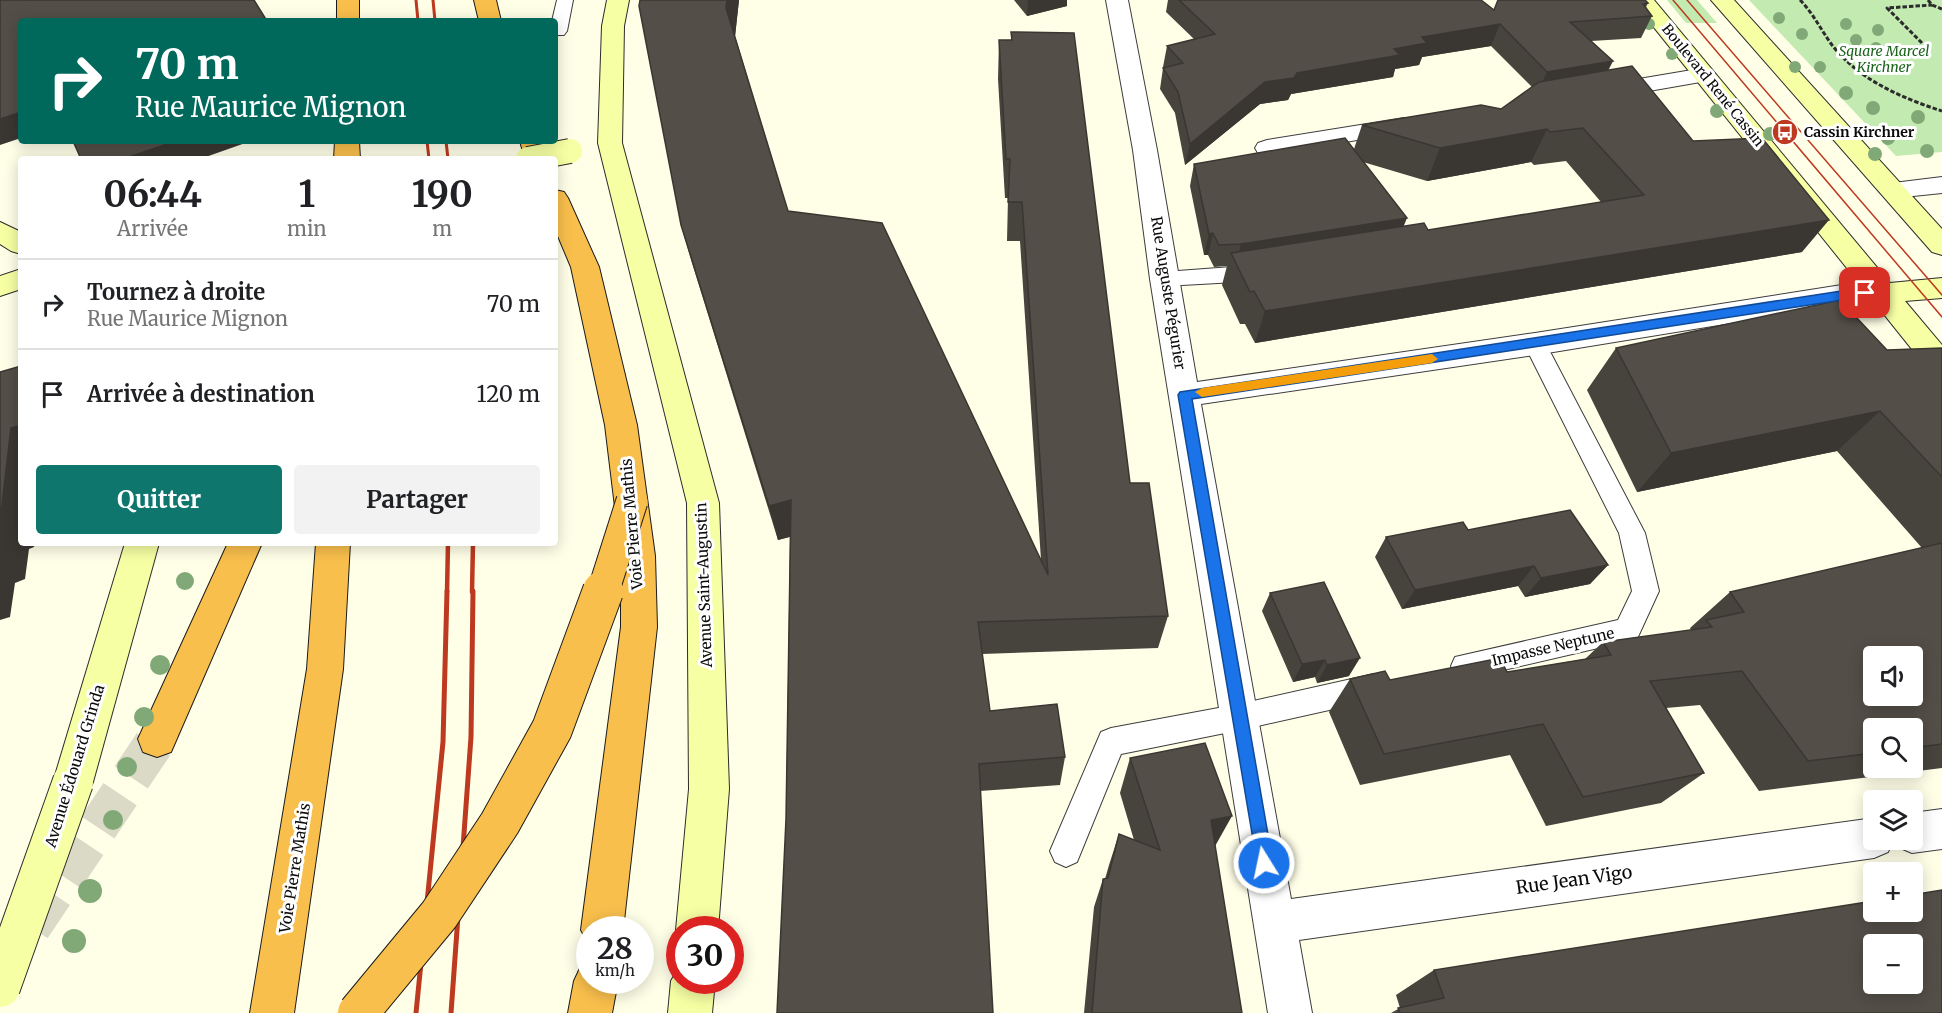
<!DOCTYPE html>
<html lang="fr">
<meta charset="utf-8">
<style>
:root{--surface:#fff;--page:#f2f2f2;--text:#202124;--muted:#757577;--line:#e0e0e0;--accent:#0f766e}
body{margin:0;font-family:Merriweather,serif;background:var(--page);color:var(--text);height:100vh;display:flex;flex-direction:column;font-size:22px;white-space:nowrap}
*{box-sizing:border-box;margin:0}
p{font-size:20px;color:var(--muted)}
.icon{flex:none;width:33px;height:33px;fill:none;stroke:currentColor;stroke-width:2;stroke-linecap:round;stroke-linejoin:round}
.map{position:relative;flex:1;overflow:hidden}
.sheet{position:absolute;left:18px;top:156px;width:540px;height:390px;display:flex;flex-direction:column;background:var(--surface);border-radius:6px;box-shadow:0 3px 15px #0003}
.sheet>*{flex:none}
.top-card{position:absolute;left:18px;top:18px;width:540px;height:126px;border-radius:6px;box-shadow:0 3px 15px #0003;background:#00695c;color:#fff;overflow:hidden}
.buttons{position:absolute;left:1863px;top:646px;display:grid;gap:12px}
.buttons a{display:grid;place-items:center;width:60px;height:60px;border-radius:6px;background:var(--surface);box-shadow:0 3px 15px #0003;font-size:30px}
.speed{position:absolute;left:576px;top:916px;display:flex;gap:12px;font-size:30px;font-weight:700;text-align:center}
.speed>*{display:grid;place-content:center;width:78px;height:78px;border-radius:50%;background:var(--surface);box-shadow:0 3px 15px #0003;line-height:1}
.speed small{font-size:15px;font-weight:400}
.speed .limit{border:9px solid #d22;background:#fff;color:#111}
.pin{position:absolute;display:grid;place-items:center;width:51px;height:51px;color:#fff;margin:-26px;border-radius:12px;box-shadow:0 3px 9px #0006}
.me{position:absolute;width:66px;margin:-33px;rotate:350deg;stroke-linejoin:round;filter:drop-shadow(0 0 4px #0008)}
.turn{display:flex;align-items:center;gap:21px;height:126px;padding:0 18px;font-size:27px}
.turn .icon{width:78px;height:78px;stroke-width:2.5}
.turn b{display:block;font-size:42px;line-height:51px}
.eta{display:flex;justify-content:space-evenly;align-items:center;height:102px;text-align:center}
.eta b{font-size:36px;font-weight:700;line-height:42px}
.cta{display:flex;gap:12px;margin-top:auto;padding:12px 18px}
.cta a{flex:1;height:69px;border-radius:6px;background:var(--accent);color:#fff;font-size:24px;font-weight:700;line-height:69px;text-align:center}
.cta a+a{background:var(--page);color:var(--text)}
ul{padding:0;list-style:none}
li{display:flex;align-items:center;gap:18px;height:90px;padding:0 18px;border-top:2px solid var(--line)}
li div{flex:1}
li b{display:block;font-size:22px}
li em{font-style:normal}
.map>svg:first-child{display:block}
</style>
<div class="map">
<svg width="1942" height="1013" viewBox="0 0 1942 1013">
<rect width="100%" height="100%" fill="#ffffe8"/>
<!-- green -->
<g fill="#c3eab1">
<path d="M1667,0H1697L1717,23H1686Z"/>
<path d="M1749,0H1942V152L1896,156Z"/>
</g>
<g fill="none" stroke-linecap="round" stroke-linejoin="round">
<!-- highway-tunnel -->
<path stroke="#dadac7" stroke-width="40" stroke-dasharray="40 20" stroke-linecap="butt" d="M31,927L157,739"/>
<!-- lane casing -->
<g stroke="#3d3d3d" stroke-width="2">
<g id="lane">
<path d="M557,0H573L567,31L564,35H555V21H552Z"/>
<path d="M1259,265L1267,267L1270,272L1267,277L1236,282L1164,286L1156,284L1153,279L1156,274L1164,272Z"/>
<path d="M1535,336L1543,338L1546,344L1645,533L1659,591L1637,639L1465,679L1455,675L1451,666L1455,657L1618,620L1632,591L1619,533L1524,344L1527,338Z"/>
<path d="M1374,674L1384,678L1388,687L1384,696L1374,700L1240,730L1121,754L1077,862L1066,867L1055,862L1050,851L1101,732L1111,728L1240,704Z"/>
</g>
</g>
<!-- street casing -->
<g stroke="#3d3d3d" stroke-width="2">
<g id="street">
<path d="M1106,0H1128L1157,150L1197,382L1535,333L1848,284L1883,283L1893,286L1897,293L1893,300L1883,303L1848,304L1535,355L1201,404L1291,899L1874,818V840H1893L1888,852L1874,858L1299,940L1312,1013H1268L1150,279L1133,150Z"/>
<path d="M1704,68L1712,70L1716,75L1712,80L1603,99L1595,97L1591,92L1595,87L1603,85Z"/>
<path d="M1404,118L1413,120L1416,125L1413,130L1267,156L1258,153L1255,148L1258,143L1267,140Z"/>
<path d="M1942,177V193L1894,198L1885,196L1881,190L1885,184Z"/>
<path d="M1942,809V849L1912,853L1898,847L1895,840H1912V813Z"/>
</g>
</g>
<!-- secondary casing -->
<g stroke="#2c2c2c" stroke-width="2">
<g id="secondary">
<path d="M607,0H629L624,26L622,143L719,503L729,789L718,930H680V939L676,930L689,789L687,503L598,143L602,26Z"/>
<path d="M1632,0H1654L1890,283L1942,278V298L1905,301L1942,345V376L1931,373Z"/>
<path d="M1711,0H1734L1942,229V255L1932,252Z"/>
<path d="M0,222L21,232V254L11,251L0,244Z"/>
<path d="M21,269V289L0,296V276Z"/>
<path d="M125,543H159L93,782L87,795L73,801L59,795L53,782Z"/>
<path d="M680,965V981H715L712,1013H668L671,981Z"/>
</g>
</g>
<!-- highway casing -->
<g stroke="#1b1b1b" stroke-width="2">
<g id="highway">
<rect x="337" y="0" width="22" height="21"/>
<path d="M474,0H496L501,21H479Z"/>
<path d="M335,141H359L360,159H334Z"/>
<path d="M520,141H544L551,159H525Z"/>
<path d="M555,190L564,192L568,198L599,267L637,425L655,556L657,627L623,930H590V946L581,930L621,627V556L605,425L571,267L555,229Z"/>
<path d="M228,543H262L171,752L157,757L143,752L138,739Z"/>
<path d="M316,543H350L343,669L294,1013H250L307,669Z"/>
<path d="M590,962V981H618L612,1013H568L574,981L581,966Z"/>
</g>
</g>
<!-- path -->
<g stroke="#2c2c2c" stroke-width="3" stroke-dasharray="4.5 2" stroke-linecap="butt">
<path d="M1800,0C1813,13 1821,30 1832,45C1859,80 1902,98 1942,111"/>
<path d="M1928,0L1932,5L1942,9"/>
<path d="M1922,43L1887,8L1932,5"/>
</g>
<!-- lane -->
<use href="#lane" fill="#fff" fill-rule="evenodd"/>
<!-- street -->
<use href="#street" fill="#fff" fill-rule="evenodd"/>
<!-- secondary -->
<use href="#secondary" fill="#f6ffa3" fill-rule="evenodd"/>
<!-- highway -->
<use href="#highway" fill="#f9bf4c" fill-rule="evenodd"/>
<!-- tram -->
<g stroke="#bd391f" stroke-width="1.5">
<path d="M1673,0L1942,317"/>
<path d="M1687,0L1942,295"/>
</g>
<!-- rail-far2 -->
<g stroke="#bd391f" stroke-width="3">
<path d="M416,0L418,21"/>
<path d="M433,0L435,21"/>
<path d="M427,141L429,159"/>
<path d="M446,141L448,159"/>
</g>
<!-- rail-far1 -->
<g stroke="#bd391f" stroke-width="4.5">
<path d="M447,592L448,543"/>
<path d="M472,592L473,543"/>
</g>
<!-- rail -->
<g stroke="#bd391f" stroke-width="5">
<path d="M416,1013L443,742L447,591"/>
<path d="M451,1013L471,737L473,591"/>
</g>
<!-- secondary-bridge-far1 casing -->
<g stroke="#2c2c2c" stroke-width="26" stroke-linecap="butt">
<path id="secondary-bridge-far1" d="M528,159L570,151"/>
</g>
<!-- secondary-bridge casing -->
<g stroke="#2c2c2c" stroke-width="42" stroke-linecap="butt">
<path id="secondary-bridge" d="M0,987L73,782"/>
</g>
<!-- highway-bridge-far1 casing -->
<g stroke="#1b1b1b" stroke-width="33" stroke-linecap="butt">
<path id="highway-bridge-far1" d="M603,592L632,501"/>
</g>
<!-- highway-bridge casing -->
<g stroke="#1b1b1b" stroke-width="42" stroke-linecap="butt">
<path id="highway-bridge" d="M358,1013L439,915L500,823L552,729L603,591"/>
</g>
<!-- secondary-bridge-far1 -->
<use href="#secondary-bridge-far1" stroke="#f6ffa3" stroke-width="24"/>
<!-- secondary-bridge -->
<use href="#secondary-bridge" stroke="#f6ffa3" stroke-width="40"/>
<!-- highway-bridge-far1 -->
<use href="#highway-bridge-far1" stroke="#f9bf4c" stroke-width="31"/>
<!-- highway-bridge -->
<use href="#highway-bridge" stroke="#f9bf4c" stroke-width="40"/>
</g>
<!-- trees -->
<g fill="#81a977">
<circle cx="1779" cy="18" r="6"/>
<circle cx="1649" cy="24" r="6"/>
<circle cx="1846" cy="24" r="6"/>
<circle cx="1878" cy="30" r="6"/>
<circle cx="1802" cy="34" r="6"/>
<circle cx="1856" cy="40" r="6"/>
<circle cx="1876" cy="48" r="6"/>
<circle cx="1672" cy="54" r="6"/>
<circle cx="1795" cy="67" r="6"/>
<circle cx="1820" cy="67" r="6"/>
<circle cx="1846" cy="93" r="7"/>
<circle cx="1873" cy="108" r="7"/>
<circle cx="1717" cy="111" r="7"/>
<circle cx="1918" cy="117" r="7"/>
<circle cx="1770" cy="134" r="7"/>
<circle cx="1888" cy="138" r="7"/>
<circle cx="1927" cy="151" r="7"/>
<circle cx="1875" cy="154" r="7"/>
<circle cx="185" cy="581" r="9"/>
<circle cx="160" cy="665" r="10"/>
<circle cx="144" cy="717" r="10"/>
<circle cx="127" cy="767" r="10"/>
<circle cx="113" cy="820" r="10"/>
<circle cx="90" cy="891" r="12"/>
<circle cx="74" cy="941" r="12"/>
</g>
<!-- wall -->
<g fill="#47433d" fill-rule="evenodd">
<path d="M640,0H739L735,36L788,211L1041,560L1020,241H1007L1008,198H1005L998,79L999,40H1011V32L1130,483L1168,616L1158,648L982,654L990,711L1065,757L1060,785L980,791L786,819L790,537L778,540L692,263L681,225Z"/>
<path d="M1014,0H1067V6L1027,16Z"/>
<path d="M1168,0H1481L1494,10L1648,3L1646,7L1652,16L1641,38L1591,41L1608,70L1693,141L1802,252L1255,343L1245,324H1240L1222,285L1227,266L1214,267L1208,255H1204L1190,186L1194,164L1354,149L1362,125L1501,109L1532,87L1491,46L1422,57L1419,65L1395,69L1393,77L1291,94L1288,100L1260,104L1185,165L1175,113L1160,89L1163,68H1164L1163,67L1167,46L1194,39L1166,12ZM1566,161L1601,202L1428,230L1403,226L1363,162L1427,181L1531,162L1534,165Z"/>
<path d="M1616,348L1887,350L1942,348V768L1759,791L1700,705L1666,708L1704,773L1661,803L1546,826L1510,755L1360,785L1329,712L1350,679L1390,680L1507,672L1585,659L1603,642L1691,630L1690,628L1730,592L1922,548L1837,451L1637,492L1587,390ZM1874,729H1912V768H1874Z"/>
<path d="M1468,530L1608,565L1590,584L1525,597L1518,586L1402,609L1375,557L1386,537Z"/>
<path d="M1270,593L1349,676L1317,683L1315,677L1293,682L1262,611Z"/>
<path d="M1130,758L1215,846L1242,1013H1084L1094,907L1103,879H1105L1109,865L1119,834L1134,840L1120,793Z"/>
<path d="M1434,970L1942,1013H1391L1400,1008L1396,995Z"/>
</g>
<!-- shaded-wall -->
<g fill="#3a3732">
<path d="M727,0H739L734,46L726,8Z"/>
<path d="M1028,0H1067V6L1027,16Z"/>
<path d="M1500,24L1491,46L1422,57L1419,65L1395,69L1393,77L1291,94L1288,100L1260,104L1185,165L1190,144L1265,82L1297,73L1394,49L1422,37Z"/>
<path d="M1613,61L1602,83L1537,93L1547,72Z"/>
<path d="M21,112V138L0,145V119Z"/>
<path d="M1547,129L1531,162L1427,181L1440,148Z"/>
<path d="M176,141H251L200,159H123Z"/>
<path d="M1407,218L1398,240L1236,264L1241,244Z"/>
<path d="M1829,220L1802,252L1255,343L1265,311Z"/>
<path d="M1213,233L1208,255H1204L1209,234Z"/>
<path d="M1880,411L1837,451L1637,492L1671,453Z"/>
<path d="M21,425V543H35L34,547L29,549L25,579L15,583L10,617L0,620V521L11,428Z"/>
<path d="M791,500L799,534L778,540L769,506Z"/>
<path d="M1608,565L1590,584L1525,597L1541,578Z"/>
<path d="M1534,566L1518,586L1402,609L1415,590Z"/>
<path d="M1360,658L1349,676L1317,683L1327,665Z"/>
<path d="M1325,660L1315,677L1293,682L1302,664Z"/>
<path d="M1232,816L1214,848L1211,820Z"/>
</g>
<!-- building -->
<g fill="#534e47" stroke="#3a3732" stroke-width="1.5" fill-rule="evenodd">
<path d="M0,0H254L267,21H21V112L0,119Z"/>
<path d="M640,0H727L726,8L788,211L882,223L1048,575L1022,202H1008L1010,159H1006L999,40H1012L1011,32L1074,33L1130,483H1149L1168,616L978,622L990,711L1057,704L1065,757L979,764L993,1013H777L786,819L791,500L769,506L681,225L639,6Z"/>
<path d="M1179,0H1481L1494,10L1498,0H1645L1648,3L1643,4L1652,16L1570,22L1613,61L1547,72L1500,24L1422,37L1427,43L1394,49L1400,55L1297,73L1294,78L1265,82L1190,144L1178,92L1163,68L1183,63L1167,46L1215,34Z"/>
<path d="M1632,66L1693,141L1762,138L1829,220L1265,311L1254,291L1250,292L1231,253L1424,223L1428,230L1644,195L1583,128L1550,132L1547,129L1440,148L1362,125L1481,105L1501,109L1539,82Z"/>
<path d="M1345,138L1407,218L1241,244L1219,245L1213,233L1209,234L1194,164Z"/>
<path d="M73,141H176L123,159H81Z"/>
<path d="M1840,300L1887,350L1942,348V477L1880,411L1671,453L1616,348Z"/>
<path d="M21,366V425L11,428L0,521V372Z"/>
<path d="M1570,510L1608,565L1541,578L1534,566L1415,590L1386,537L1463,522L1468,530Z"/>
<path d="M1942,543V744L1912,748V729H1874V753L1808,761L1742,671L1650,681L1704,773L1583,797L1543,724L1384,754L1350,679L1385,671L1390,680L1500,658L1507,672L1611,655L1603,642L1712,627L1706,620L1744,612L1730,592ZM1874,657H1912V696H1874Z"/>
<path d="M1324,582L1360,658L1327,665L1325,660L1302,664L1270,593Z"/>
<path d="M1205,743L1232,816L1211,820L1242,1013H1092L1103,879L1108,878L1119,834L1160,850L1130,758Z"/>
<path d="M1942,890V1013H1400L1398,1008L1444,998L1434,970L1874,901V912H1912V895ZM1874,945H1912V984H1874Z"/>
</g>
<!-- route -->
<path fill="#1a73e8" stroke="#114b97" stroke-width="1.5" d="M1865,289L1871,293L1869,296L1192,399L1273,863L1270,869L1264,871L1258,869L1178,395L1180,392L1848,290Z"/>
<!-- slow -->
<path fill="#f59e0b" d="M1432,354L1438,359L1432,363L1202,397L1195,392L1202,388Z"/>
<!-- icons -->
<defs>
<g id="bus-disc" transform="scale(1.35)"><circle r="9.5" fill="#bd391f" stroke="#fff"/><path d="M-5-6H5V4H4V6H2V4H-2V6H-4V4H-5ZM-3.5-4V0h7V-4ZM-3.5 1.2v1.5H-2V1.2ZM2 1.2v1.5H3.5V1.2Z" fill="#fff"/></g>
</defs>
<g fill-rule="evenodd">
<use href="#bus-disc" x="1785" y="132"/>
</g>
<g text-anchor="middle" stroke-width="6" stroke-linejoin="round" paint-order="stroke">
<!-- far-park labels -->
<g font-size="14" font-style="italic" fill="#1a631a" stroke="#fff">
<text x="1884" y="56">Square Marcel<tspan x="1884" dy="16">Kirchner</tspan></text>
</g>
<!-- far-street labels -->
<g font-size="14" fill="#0a0a0a" stroke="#fff">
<text transform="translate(1713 85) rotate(51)" y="5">Boulevard René Cassin</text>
</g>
<!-- far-poi labels -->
<g font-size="14" font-weight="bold" fill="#0a0a0a" stroke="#fff" text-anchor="start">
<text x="1804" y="137">Cassin Kirchner</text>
</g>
<!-- street labels -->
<g font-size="15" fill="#0a0a0a" stroke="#fff">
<text transform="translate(1168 293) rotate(81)" y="5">Rue Auguste Pégurier</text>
<text transform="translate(632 524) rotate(-95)" y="5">Voie Pierre Mathis</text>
<text transform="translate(704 585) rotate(-92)" y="5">Avenue Saint-Augustin</text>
<text transform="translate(1553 647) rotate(-13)" y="5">Impasse Neptune</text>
<text transform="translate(75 766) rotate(-73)" y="5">Avenue Édouard Grinda</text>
<text transform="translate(295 868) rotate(-81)" y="5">Voie Pierre Mathis</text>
</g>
<!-- near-street labels -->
<g font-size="18" fill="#0a0a0a" stroke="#fff">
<text transform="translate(1574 880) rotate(-8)" y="6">Rue Jean Vigo</text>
</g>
</g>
</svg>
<div class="buttons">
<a><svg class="icon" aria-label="sound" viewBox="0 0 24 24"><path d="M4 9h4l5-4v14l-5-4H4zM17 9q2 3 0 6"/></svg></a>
<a><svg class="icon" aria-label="search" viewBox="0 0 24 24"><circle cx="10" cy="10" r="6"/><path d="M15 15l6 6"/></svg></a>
<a><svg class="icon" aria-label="layers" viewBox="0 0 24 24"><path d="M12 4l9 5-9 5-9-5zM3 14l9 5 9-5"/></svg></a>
<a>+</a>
<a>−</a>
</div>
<div class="speed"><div>28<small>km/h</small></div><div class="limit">30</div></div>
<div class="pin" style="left:1865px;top:293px;background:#d93025"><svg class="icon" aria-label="arrive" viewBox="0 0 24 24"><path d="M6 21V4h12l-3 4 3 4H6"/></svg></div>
<svg class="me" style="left:1264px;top:863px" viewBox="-20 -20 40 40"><circle r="17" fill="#1a73e8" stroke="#fff" stroke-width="3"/><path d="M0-11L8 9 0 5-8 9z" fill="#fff"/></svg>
<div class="top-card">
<div class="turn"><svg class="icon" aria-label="right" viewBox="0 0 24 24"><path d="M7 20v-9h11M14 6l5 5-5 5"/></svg><div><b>70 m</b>Rue Maurice Mignon</div></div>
</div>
<section class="sheet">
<div class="eta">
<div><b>06:44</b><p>Arrivée</p></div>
<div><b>1</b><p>min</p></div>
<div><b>190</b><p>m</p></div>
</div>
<ul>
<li><svg class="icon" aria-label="right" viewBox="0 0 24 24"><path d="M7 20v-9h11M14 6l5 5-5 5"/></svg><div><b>Tournez à droite</b><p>Rue Maurice Mignon</p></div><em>70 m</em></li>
<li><svg class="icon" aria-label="arrive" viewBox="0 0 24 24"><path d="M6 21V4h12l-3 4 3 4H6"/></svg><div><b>Arrivée à destination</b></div><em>120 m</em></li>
</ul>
<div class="cta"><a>Quitter</a><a>Partager</a></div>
</section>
</div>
